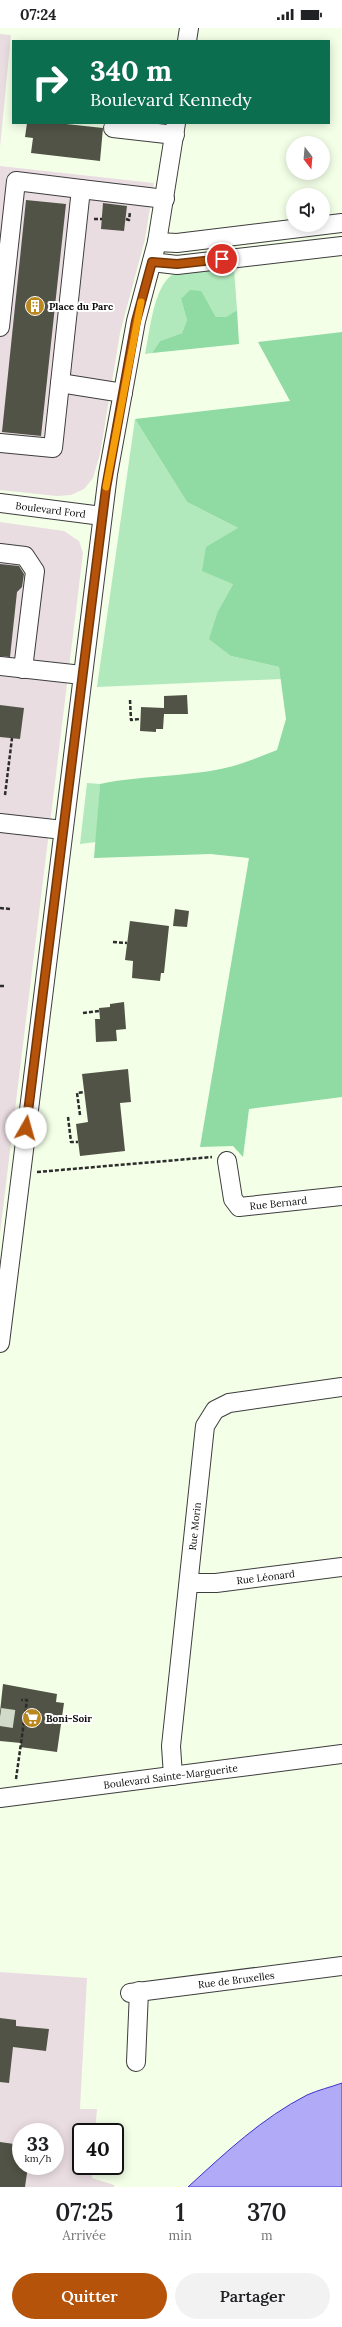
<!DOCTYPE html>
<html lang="fr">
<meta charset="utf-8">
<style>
:root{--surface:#fff;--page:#f2f2f2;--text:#202124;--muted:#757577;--accent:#b45309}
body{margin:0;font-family:Lora,serif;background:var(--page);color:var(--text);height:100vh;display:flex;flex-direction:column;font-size:15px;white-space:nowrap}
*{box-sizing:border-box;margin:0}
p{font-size:13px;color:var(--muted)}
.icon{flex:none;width:22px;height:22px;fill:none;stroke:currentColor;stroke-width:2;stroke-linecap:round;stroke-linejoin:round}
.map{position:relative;height:2159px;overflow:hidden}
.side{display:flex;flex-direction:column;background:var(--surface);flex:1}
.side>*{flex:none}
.top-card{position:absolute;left:12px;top:12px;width:318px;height:84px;border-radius:0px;box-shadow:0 2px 10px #0003;background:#0b6e4f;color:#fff;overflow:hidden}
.needle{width:26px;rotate:164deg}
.controls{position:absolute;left:286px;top:108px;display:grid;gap:8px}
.controls a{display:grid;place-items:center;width:44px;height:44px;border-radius:50%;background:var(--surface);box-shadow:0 2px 10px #0003;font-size:20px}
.speed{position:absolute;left:12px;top:2095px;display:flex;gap:8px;font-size:20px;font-weight:700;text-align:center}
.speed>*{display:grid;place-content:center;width:52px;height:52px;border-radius:50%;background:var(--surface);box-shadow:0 2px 10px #0003;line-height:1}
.speed small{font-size:10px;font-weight:400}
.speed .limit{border:2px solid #111;border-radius:6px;background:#fff;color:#111}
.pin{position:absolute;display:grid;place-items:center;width:34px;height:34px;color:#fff;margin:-17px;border:2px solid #fff;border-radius:50%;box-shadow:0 1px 4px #0007}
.me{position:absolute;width:44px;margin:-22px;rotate:7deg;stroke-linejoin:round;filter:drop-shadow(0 0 3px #0008)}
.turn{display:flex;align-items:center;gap:14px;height:84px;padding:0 12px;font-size:18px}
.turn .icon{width:52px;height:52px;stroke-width:2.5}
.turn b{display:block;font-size:28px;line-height:34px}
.eta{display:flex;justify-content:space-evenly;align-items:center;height:68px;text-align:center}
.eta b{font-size:24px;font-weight:600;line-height:28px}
.button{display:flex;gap:8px;margin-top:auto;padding:8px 12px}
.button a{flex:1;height:46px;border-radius:24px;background:var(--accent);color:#fff;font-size:16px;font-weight:600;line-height:46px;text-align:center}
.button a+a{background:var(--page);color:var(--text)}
.status{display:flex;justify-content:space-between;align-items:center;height:28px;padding:0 20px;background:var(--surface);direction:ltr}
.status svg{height:11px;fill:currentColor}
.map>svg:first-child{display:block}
</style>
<div class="status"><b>07:24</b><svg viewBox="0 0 49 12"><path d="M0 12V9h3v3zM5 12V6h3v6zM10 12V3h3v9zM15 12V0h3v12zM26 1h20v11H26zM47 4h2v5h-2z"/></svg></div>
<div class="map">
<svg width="342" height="2159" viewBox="0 0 342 2159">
<rect width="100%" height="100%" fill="#f3ffe7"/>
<!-- industrial -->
<g fill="#eadde2" fill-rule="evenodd">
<path d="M0,6L11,7L0,119Z"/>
<path d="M0,138L154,155L145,211L120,305L100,426L93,450L84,461L71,467L57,468L0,462Z"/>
<path d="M0,494L64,503L79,513L83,525L0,1205Z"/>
<path d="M0,1944L87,1950L80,2081H97L95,2104H81V2138H93L92,2150L114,2157V2159H0ZM21,2104H55V2138H21Z"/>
</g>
<!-- green -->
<g fill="#b1e9bc">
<path d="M234,240L237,282L226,289H216L209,277L181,271L187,292L182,305L160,313L152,325L145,326C150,304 153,260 172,247Z"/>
<path d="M135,391L187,474L238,500L233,556L218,583L231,628L279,639L281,651L97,659Z"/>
<path d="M87,755L100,756L96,814L80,816Z"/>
</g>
<!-- forest -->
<g fill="#90daa3">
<path d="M190,262L201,263L216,289H226L237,282L239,316L152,325L160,313L182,305L187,292L181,271Z"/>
<path d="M342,304V1069L249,1081L243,1129L233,1118L200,1119L249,830L210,826L94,830L100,756C146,746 195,750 240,736C252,732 265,727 277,722L286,691L279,639L231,628L209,611L218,583L233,556L202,543L206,519L238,500L187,474L135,391L290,373L258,314Z"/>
</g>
<!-- water -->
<path fill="#b1abf7" stroke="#4230cf" d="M342,2055V2159H188C225,2125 262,2090 307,2067C318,2062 331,2059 342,2055Z"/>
<!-- building -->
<g fill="#515346">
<path d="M27,95H57L103,100L100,133L31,125L33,110L25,109Z"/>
<path d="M26,172L66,176L41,408L2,404Z"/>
<path d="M103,175L127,178L124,203L101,201Z"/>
<path d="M0,536L19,538L24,546L22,559L17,564L10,629L0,628Z"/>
<path d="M187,667L188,686H164L163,701H156V704L140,703L141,679L164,680V668Z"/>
<path d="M0,677L24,680L20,711L0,709Z"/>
<path d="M175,881L189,883L187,899L173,898Z"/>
<path d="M130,893L169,898L164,945H161L160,953L132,950L133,933L125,932Z"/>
<path d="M124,974L126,1001L116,1002L117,1013L96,1014L95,991H100L99,980L110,979V976Z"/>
<path d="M128,1041L131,1074L120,1075L125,1123L80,1128L76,1096L88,1094L82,1046Z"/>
<path d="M3,1656L57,1666L56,1674L64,1675L57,1724L20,1719L21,1715L0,1713V1684Z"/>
<path d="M0,1990L16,1992V1998L49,2001L46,2023L13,2019L9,2055L0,2054Z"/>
<path d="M0,2114L21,2117V2138H28L25,2159H0Z"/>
</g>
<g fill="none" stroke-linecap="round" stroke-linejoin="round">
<!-- minor-tunnel -->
<path stroke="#d0dac6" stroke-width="18" stroke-dasharray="18 9" stroke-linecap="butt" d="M0,1689L14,1691"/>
<!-- minor casing -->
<g stroke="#3d3d3d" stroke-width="20">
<g id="minor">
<path d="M187,13L189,0"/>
<path d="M113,100L175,107"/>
<path d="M157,214L177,215L342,195"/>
<path d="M152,234L177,237L342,218"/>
<path d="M0,299L16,153L81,161"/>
<path d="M60,355L123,365"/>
<path d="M0,415L53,420L81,161L165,171"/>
<path id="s1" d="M0,475L102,488"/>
<path d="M0,525L25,528L35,543L23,641"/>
<path d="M0,638L82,647"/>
<path d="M0,795L63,802"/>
<path id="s2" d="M227,1133L233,1171L239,1179L342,1168"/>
<path d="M0,1315L108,446L136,293L157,214L176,95"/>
<path id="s3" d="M189,1555H216L342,1539"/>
<path id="s4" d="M173,1748L171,1718L205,1398L215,1382L229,1375L342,1359"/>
<path id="s5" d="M0,1770L342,1726"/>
<path id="s6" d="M130,1965L342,1938"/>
<path d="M136,2034L139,1963"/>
</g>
</g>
<!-- path -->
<g stroke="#2c2c2c" stroke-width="2.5" stroke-dasharray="4 2" stroke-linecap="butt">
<path d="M94,191H102"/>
<path d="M126,191L129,192L130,184"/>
<path d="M130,672L131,692L140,691"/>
<path d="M5,767L12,710"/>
<path d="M0,880L10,881"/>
<path d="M113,914L127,915"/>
<path d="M0,958H4"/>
<path d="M83,985L99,983"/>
<path d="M80,1087L77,1065L84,1064"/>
<path d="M68,1089L71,1114H78"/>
<path d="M37,1144L212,1129"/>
<path d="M16,1751L27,1672H21"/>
</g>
<!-- minor -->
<use href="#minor" stroke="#fff" stroke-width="18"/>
</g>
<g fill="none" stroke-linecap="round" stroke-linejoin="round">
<!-- route casing -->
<g stroke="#753606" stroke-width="10">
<path id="route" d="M26,1100L106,460L136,293L152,234L177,236L222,231"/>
</g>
<!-- route -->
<use href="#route" stroke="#b45309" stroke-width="7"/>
<!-- slow -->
<path stroke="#f59e0b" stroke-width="7" d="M106,459L141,274"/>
</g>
<!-- icons -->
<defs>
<g id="building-disc" transform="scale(1)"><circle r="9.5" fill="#bb8721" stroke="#fff"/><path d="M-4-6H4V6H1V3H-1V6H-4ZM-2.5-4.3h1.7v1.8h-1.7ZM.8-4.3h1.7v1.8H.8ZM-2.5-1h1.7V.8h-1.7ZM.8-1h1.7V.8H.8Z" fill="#fff"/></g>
<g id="supermarket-disc" transform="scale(1)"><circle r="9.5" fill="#bb8721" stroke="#fff"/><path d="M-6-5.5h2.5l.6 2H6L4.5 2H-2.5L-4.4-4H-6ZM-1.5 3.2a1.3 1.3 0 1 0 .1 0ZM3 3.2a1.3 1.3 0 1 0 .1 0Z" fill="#fff"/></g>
</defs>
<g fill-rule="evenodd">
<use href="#building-disc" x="35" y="278"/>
<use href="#supermarket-disc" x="32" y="1690"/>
</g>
<g text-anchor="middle" stroke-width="4" stroke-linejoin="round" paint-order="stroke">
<!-- poi labels -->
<g font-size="10" font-weight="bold" fill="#0a0a0a" stroke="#fff" text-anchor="start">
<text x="49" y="282">Place du Parc</text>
<text x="46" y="1694">Boni-Soir</text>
</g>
<!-- street labels -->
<g font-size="10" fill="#0a0a0a" stroke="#fff">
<text dy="4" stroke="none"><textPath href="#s1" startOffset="51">Boulevard Ford</textPath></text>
<text dy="4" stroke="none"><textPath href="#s2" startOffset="88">Rue Bernard</textPath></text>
<text dy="4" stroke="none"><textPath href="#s4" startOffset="251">Rue Morin</textPath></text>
<text dy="4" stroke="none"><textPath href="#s3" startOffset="77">Rue Léonard</textPath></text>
<text dy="4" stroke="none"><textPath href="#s5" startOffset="172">Boulevard Sainte-Marguerite</textPath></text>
<text dy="4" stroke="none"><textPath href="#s6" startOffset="107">Rue de Bruxelles</textPath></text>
</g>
</g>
</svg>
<div class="controls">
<a><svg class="needle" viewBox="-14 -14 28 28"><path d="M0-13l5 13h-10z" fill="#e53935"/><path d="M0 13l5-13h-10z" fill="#757577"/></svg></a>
<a><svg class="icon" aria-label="sound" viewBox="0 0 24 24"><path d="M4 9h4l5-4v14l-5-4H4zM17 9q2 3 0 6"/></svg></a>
</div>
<div class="speed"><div>33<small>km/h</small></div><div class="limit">40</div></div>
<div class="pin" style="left:222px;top:231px;background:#d93025"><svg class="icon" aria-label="arrive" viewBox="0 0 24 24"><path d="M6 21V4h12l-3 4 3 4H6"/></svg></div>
<svg class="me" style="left:26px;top:1100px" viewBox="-20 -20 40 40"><circle r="19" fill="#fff"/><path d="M0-13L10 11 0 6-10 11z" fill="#b45309"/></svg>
<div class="top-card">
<div class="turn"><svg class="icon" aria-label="right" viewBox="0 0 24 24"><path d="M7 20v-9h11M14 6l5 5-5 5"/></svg><div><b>340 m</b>Boulevard Kennedy</div></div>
</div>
</div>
<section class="side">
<div class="eta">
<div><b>07:25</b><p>Arrivée</p></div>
<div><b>1</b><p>min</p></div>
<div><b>370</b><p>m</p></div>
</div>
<div class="button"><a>Quitter</a><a>Partager</a></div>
</section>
